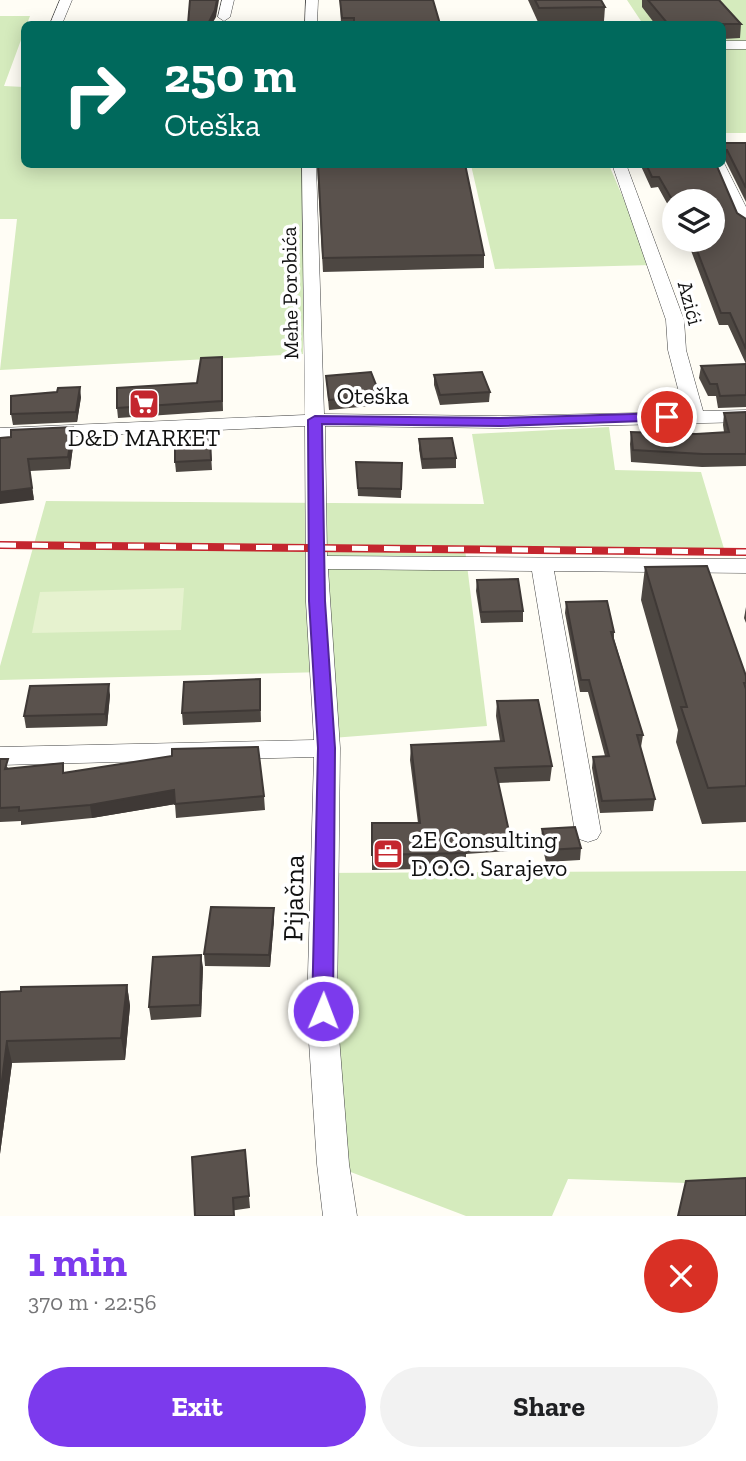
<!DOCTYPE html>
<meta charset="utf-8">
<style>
:root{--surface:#fff;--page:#f2f2f2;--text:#202124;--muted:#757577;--accent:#7c3aed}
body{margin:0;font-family:"Zilla Slab",serif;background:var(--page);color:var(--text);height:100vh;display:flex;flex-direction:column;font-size:26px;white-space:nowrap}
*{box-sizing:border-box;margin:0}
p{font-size:23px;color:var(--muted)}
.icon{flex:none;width:38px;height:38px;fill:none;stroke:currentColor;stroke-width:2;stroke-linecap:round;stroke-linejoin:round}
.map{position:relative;height:1216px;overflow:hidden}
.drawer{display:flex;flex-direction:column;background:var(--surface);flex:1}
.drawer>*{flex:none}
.hud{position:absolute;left:21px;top:21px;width:705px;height:147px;border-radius:10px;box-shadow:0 4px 18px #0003;background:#00695c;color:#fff;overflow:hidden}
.tools{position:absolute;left:662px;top:189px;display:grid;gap:14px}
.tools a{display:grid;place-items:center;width:63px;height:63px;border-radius:50%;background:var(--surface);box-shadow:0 4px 18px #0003;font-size:35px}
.pin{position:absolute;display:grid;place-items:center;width:60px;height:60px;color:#fff;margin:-30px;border:4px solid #fff;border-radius:50%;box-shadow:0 2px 7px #0007}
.me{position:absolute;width:77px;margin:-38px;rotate:1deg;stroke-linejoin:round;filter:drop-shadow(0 0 5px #0008)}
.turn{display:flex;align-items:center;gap:24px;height:147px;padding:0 28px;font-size:32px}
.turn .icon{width:91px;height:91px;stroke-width:2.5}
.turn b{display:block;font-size:49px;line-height:60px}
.round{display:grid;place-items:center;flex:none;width:74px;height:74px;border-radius:37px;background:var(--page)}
.overview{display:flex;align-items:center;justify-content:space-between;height:119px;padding:0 28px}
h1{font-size:42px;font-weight:800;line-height:52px;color:var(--accent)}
.action{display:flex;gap:14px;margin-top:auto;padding:14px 28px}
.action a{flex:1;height:80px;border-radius:42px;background:var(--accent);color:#fff;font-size:28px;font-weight:800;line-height:80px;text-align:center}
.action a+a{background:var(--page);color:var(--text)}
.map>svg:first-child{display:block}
</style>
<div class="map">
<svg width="746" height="1216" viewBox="0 0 746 1216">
<rect width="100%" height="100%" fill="#fffdf5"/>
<!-- green -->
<g fill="#d5ebbd">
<path d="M627,0H746V133H723V24H643Z"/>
<path d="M0,16H30L27,24H24V32L4,86L24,87V164L305,165L303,354L0,370L17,219H0Z"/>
<path d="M471,165H609L652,265L495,269Z"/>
<path d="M609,427L615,470L701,472L725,552L465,549L487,726L319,739L325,672L0,680V666L46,501L484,504L472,434Z"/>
<path d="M746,871V1185L568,1179L552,1216H466L335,1166L316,873Z"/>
</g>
<!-- pitch -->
<path fill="#e6f2cf" d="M184,588L181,630L32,633L40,592Z"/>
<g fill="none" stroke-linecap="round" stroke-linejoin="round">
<!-- minor casing -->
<g stroke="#444" stroke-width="1">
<g id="minor">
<path d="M60,0H72L62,24H50Z"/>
<path d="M222,0H234L230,17L224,21L218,17Z"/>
<path d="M306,0H318L317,24H305Z"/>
<rect x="723" y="41" width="23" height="8"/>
<path d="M723,161L746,207V228L738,223L711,164H723Z"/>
<path d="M302,164H316L324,414L500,416L684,412L668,350L666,320L612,164H626L684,320L686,350L703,411L746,410V422L500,428L325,426L327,556L746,559V573L554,571L601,832L597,839L588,842L579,839L575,832L532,571L328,569L340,748L337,1011L349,1164L357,1216H323L317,1164L307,1011L314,757L0,765V747L314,740L306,602L305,426L0,440V428L305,415Z"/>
</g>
</g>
<!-- minor -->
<use href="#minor" fill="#fff" fill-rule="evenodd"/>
<!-- rail casing -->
<g stroke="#c4262e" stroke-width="8">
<path id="rail" d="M0,545L746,552"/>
</g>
<!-- rail -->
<use href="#rail" stroke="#fff" stroke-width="5" stroke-dasharray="16" stroke-linecap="butt"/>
</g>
<!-- wall -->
<g fill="#4d4742">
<path d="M340,0L440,24H341Z"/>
<path d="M528,0H601L605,7L604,21L538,22Z"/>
<path d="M642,0H719L741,24L740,38L723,39V24H655L642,7Z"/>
<path d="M723,143H746V202L725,160H723Z"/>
<path d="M317,164L484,255V268L323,272Z"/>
<path d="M640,164H716L737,213L746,219V407L718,408L716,396H708L699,378L701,366L746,364L728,325H719L687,240H712L674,201V216L658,187L651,188Z"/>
<path d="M222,367L223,411L118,418L117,408L197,383Z"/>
<path d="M434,375L490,392L489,402L440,405L434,385Z"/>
<path d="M326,376L380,395V405L329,410Z"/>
<path d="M81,397L77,422L13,425L11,414Z"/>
<path d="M746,412V466L702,467L631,462L630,444L631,432L696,434L724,432L723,425L724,413Z"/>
<path d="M73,427L74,439L70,469L30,471L34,500L11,437Z"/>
<path d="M210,436L212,470L176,472L175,462Z"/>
<path d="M419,439L456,458V468L422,469L419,449Z"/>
<path d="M356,462L402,463L401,498L358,496Z"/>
<path d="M645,567L746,676V822L702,824L676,742L678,730L641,600Z"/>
<path d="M477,580L523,611V622L481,623L476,591Z"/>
<path d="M566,602L614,632V639L643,735L641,747H640L655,799L653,811L600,813L592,768L593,757L605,756L588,692H580L565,613Z"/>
<path d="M746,607V623L744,618Z"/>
<path d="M260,679L261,722L183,725L182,713Z"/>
<path d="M110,695L107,726L26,728L24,716Z"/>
<path d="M497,701L552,766L550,781L498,783L510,836L509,851L466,854V868L372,870V823H418L410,760L411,745L500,741L496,716Z"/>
<path d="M0,759L9,769L65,773L264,796L265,810L176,818L175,804L92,818L21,825V821L0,822Z"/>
<path d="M542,829L581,848L580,860L546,862L541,841Z"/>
<path d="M274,920L270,967L205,966L204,954Z"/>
<path d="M203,967L201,1017L151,1020L149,1007Z"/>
<path d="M127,985L130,1006L125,1060L12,1063L0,1154V992Z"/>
<path d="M245,1150L250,1208L195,1216Z"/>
</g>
<!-- shaded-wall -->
<g fill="#3f3936">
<path d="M217,0H219L216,17L212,24H208Z"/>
<path d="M723,150H727L725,160H723Z"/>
<path d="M80,387L81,397L77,422L76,412Z"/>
<path d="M73,427L74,439L70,469L68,457Z"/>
<path d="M32,488L34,500L0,504V492Z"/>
<path d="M109,684L110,695L107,726L105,714Z"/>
<path d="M174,790L176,804L92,818L90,805Z"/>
<path d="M274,908V920L270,967L269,955Z"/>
<path d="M201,955L203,967L201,1017L200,1005Z"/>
<path d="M127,985L130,1006L125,1060L121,1038Z"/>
<path d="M7,1041L12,1063L0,1154V1096Z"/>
</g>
<!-- building -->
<g fill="#5a524d" stroke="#3f3936" stroke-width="2">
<path d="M190,0H217L215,10L208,24H188Z"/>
<path d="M340,0H433L440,24H354V18H342Z"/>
<path d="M535,0H601L605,7L539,8Z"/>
<path d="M648,0H719L741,24H725L723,27V24H668Z"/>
<path d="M723,143H746V188L727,150H723Z"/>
<path d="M318,164H465L484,255L323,258Z"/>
<path d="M646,164H716L737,213L746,219V349L730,313H721L693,240H712V201H674V203L659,177H652Z"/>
<path d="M222,357V401L117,408V388L197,383L201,358Z"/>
<path d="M746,364V395L720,396L717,384H710L701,366Z"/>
<path d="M371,372L380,395L329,400L326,376Z"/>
<path d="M482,372L490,392L440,395L434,375Z"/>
<path d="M80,387L76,412L11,414V396L57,392L58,388Z"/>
<path d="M746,412V454H703L633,450L631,432L696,434L729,432L724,413Z"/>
<path d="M73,427L68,457L28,459L32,488L0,492V438L11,437V430Z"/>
<path d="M210,436L211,460L175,462V438Z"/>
<path d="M452,438L456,458L422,459L419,439Z"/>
<path d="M356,462L402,463L401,489L358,488Z"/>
<path d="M707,566L746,676V683H744L746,689V786L708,788L681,707H687L645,567Z"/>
<path d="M518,579L523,611L481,612L477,580Z"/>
<path d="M607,601L614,632H611L643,735H637L655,799L602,801L593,757L609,756L589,680H581L566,602Z"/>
<path d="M260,679V710L182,713L184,682Z"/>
<path d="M109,684L105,714L24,716L30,686Z"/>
<path d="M538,700L552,766L495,768L510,836L464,840L466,853L372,855V823H420L411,745L504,741L497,701Z"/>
<path d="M258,747L264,796L175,804L174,790L90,805L19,811V807L0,808V759H8L5,769L63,763V773L172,756V749Z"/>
<path d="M575,827L581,848L547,850L542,829Z"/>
<path d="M211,907L274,908L269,955L204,954Z"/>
<path d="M201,955L200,1005L149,1007L153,957Z"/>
<path d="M127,985L121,1038L7,1041L0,1096V992L21,991V987Z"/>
<path d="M245,1150L249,1196L233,1198L234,1216H195L192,1157Z"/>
<path d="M746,1178V1216H678L686,1181Z"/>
</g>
<!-- route -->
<path fill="#7c3aed" stroke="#51269a" stroke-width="2" d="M667,413L673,417L672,420L500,426L322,424L325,601L335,748L333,1011L330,1017L323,1020L315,1017L312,1011L318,748L309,601L308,420L315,416L500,418Z"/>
<!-- icons -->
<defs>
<g id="supermarket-square" transform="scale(1.575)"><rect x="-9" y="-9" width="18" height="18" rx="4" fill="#c4262e" stroke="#fff"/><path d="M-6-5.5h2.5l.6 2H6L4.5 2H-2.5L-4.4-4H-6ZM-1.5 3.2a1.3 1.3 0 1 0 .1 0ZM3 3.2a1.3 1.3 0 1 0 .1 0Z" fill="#fff"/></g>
<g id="office-square" transform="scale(1.575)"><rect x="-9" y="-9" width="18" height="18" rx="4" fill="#c4262e" stroke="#fff"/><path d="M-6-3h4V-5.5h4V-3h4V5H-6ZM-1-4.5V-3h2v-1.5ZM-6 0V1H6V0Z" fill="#fff"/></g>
</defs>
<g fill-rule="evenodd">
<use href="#supermarket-square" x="144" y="404"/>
<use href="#office-square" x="388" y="854"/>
</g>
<g text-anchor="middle" stroke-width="7" stroke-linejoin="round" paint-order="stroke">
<!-- far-street labels -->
<g font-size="21" fill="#111" stroke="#fff">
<text transform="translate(290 293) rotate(-91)" y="7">Mehe Porobića</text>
<text transform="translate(690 303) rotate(75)" y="7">Azići</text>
</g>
<!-- street labels -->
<g font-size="24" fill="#111" stroke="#fff">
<text x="373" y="404">Oteška</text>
</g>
<!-- poi labels -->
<g font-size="24" fill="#111" stroke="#fff">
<text x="144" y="446">D&amp;D MARKET</text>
<text x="411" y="848" text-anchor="start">2E Consulting<tspan x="411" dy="28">D.O.O. Sarajevo</tspan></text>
</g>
<!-- near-street labels -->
<g font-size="28" fill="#111" stroke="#fff">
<text transform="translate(293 898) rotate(-89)" y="10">Pijačna</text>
</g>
</g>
</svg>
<div class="tools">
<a><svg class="icon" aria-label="layers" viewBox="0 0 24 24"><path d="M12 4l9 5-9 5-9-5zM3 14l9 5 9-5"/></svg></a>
</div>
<div class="pin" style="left:667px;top:417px;background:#d93025"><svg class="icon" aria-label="arrive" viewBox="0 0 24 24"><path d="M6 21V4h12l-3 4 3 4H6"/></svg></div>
<svg class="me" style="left:323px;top:1011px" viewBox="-20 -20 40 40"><circle r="17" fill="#7c3aed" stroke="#fff" stroke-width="3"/><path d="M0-11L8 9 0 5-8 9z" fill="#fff"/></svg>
<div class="hud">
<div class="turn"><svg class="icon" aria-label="right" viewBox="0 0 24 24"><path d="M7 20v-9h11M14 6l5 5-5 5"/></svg><div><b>250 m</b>Oteška</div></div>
</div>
</div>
<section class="drawer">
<div class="overview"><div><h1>1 min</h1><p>370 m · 22:56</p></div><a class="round" style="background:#d93025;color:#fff"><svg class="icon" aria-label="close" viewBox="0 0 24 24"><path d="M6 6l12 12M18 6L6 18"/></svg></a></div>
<div class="action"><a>Exit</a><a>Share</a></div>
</section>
